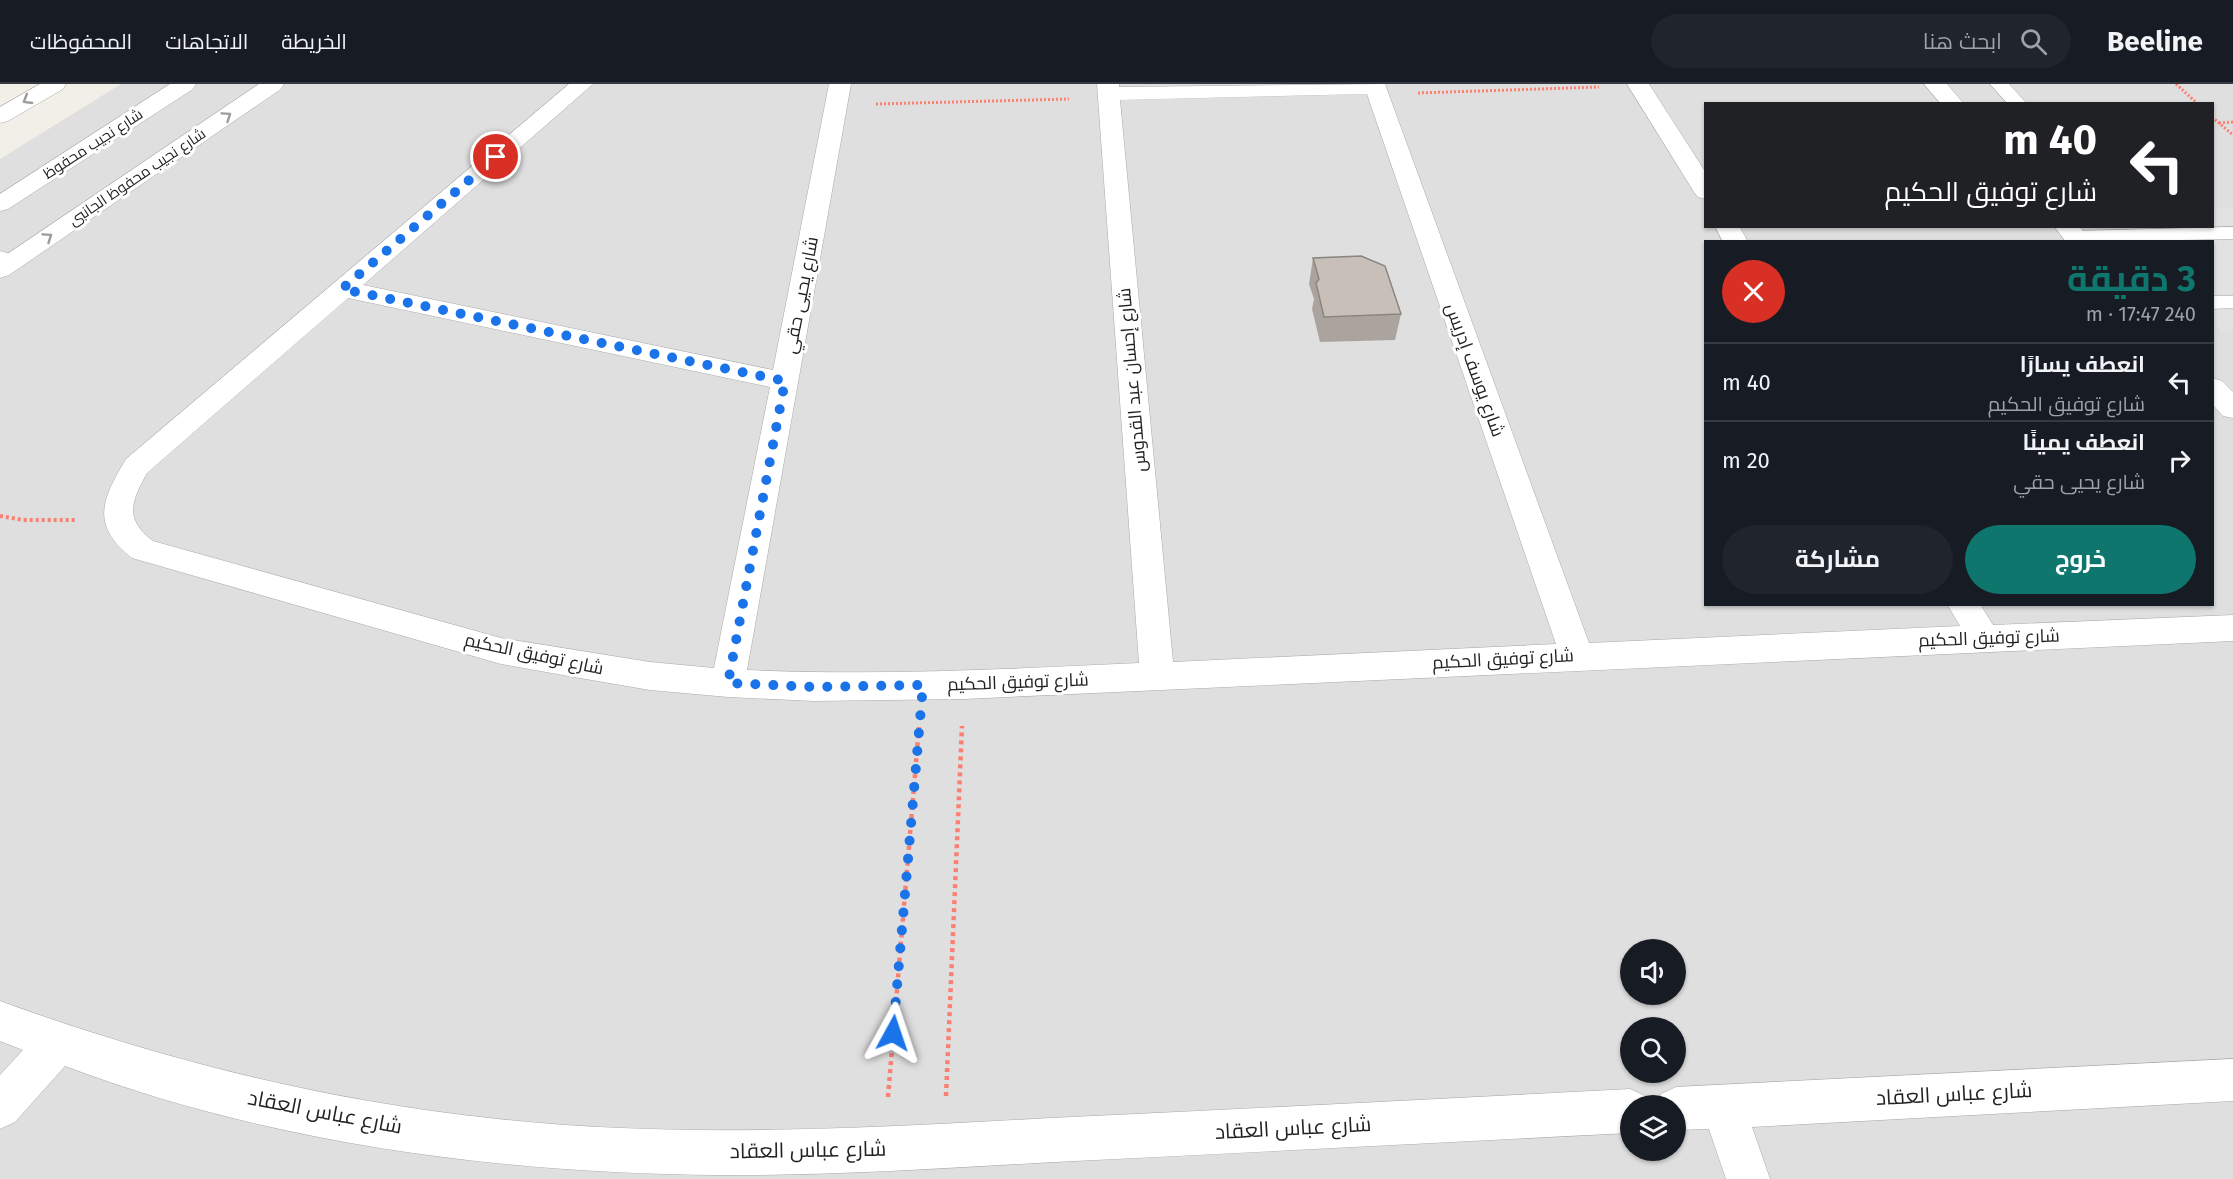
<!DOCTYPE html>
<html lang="ar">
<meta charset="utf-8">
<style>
:root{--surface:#171b24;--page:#20242c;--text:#f1f3f6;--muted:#9ea1a6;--line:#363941;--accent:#0f766e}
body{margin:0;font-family:"Fira Sans",Cairo,sans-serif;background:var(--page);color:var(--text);direction:rtl;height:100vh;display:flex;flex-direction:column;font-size:22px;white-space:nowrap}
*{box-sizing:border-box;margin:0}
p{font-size:20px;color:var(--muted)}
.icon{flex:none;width:33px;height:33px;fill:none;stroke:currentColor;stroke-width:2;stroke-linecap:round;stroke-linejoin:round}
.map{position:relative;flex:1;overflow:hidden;direction:ltr}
.sheet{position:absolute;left:1704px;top:156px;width:510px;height:366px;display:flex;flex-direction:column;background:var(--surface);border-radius:0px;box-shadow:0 2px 4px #0004;direction:rtl}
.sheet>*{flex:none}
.top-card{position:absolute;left:1704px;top:18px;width:510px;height:126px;border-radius:0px;box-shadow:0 2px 4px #0004;direction:rtl;background:#202124;color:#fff;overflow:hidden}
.tools{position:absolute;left:1620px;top:855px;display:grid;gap:12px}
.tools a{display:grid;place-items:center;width:66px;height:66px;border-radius:50%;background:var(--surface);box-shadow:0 2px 4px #0004;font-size:30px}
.pin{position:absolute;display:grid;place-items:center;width:51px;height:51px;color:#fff;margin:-26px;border:3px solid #fff;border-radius:50%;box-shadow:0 2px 6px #0007}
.me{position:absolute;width:66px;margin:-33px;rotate:5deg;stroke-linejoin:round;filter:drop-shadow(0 0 4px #0008)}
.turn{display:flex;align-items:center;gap:21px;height:126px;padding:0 18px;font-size:27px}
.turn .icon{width:78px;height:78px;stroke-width:2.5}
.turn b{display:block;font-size:42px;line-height:51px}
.round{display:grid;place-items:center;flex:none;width:63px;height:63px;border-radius:32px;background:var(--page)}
.overview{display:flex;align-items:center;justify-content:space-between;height:102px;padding:0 18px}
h1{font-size:36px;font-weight:700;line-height:45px;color:var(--accent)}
.button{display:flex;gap:12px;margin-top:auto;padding:12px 18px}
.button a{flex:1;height:69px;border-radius:36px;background:var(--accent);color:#fff;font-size:24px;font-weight:700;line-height:69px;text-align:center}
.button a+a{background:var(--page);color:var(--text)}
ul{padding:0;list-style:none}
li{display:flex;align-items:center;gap:18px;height:78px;padding:0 18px;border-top:2px solid var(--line)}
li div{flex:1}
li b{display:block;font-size:22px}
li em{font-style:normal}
header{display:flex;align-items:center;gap:36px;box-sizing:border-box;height:84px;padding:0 30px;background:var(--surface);border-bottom:2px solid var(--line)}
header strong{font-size:28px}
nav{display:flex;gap:33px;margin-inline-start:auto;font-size:21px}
.search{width:420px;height:54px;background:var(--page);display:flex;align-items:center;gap:15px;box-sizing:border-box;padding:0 21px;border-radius:33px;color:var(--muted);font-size:22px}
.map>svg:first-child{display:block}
</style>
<header>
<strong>Beeline</strong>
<div class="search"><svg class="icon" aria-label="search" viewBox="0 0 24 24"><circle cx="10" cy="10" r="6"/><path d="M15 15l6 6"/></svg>ابحث هنا</div>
<nav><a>الخريطة</a><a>الاتجاهات</a><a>المحفوظات</a></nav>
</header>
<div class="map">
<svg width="2233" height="1095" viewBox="0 0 2233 1095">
<rect width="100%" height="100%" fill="#f2efe9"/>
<!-- residential -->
<path fill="#e0dfdf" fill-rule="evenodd" d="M121,0H2233V1095H0V75ZM1706,20H2212V142H1706ZM1706,158H2212V520H1706ZM1630,866H1676V910H1630ZM1630,944H1676V988H1630ZM1630,1022H1676V1066H1630Z"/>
<!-- parking -->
<path fill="#e2e2e2" d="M2233,123V247L2222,248L2213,237L2212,158L2137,157L2122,143L2212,142L2213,124Z"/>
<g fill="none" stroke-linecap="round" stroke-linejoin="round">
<!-- service casing -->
<g stroke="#a9a9a9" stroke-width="1">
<g id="service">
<path d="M1990,0H2009L2027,20H2008Z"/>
<path d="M2233,143V155L2069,158L2065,153L2068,149L2075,147Z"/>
<path d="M2212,212H2233V224L2212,225Z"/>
</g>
</g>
<!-- minor casing -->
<g stroke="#a9a9a9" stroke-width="1">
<g id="minor">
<path d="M259,0H284L281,5L9,191L0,194V175Z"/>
<path d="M569,0H593L363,201L773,286L829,0H851L747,586C878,592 1009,585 1139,579L1097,0H1119V3L1385,0L1589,559L1960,542L1947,520H1980L1993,541L2233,531V557L964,615L814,617L728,613L650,606L574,593L501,580L132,474C90,441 102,415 126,375ZM1367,10L1556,560L1173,578L1120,16ZM348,214L770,303L714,584L650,578L501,554L153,457C124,435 131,418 147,389Z"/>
<path d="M1627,0H1649L1706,89V115L1698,113L1694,108Z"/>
<path d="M1924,0H1947L1964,20H1941Z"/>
<path d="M1715,142H1739L1748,158H1723Z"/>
<path d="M2054,142H2079L2091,158H2066Z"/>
<path d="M2212,294L2222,297L2233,308V334L2223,332L2212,320Z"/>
<path d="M0,917C162,976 326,1017 498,1035C682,1055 867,1044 1051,1034C1244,1025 1437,1015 1630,1005L1645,1012L1649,1022H1630V1049C1445,1058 1260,1068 1075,1077C957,1083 838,1092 719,1091C499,1089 271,1060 65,982L15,1038L0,1045V991L23,966L0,957Z"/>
<path d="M2233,975V1017L1752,1043L1770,1095H1726L1709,1045L1676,1046V1022H1656L1661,1010L1676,1003Z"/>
</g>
</g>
<!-- tertiary casing -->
<g stroke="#a9a9a9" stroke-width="1">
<g id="tertiary">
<path d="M40,0H66L63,5L8,37L0,39V23Z"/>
<path d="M170,0H196L193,5L8,125L0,127V110Z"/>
<path d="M0,167L21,173L25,178L21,183L12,186L0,183Z"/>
</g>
</g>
<!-- path-far2 -->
<g stroke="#fa8072" stroke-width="3" stroke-dasharray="2 2" stroke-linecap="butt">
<path d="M2176,0L2198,20"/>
<path d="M1418,9L1599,3"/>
<path d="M876,20L1069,15"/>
<path d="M2212,33L2233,51"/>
<path d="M2219,39L2233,38"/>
</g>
<!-- path-far1 -->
<path stroke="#fa8072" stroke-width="4" stroke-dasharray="3 3" stroke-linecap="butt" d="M0,432L23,436H77"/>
<!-- path -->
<g stroke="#fa8072" stroke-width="4.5" stroke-dasharray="4 4" stroke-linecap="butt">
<path d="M946,1012L962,642"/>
<path d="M888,1013L919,643"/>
</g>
<!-- service -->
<use href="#service" fill="#fff" fill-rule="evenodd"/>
<!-- minor -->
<use href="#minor" fill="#fff" fill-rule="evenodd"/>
<!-- tertiary -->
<use href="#tertiary" fill="#fff" fill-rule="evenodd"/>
</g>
<!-- wall -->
<path fill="#aba49e" d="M1313,174L1401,230L1395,256L1320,258L1312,225L1314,215L1309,200Z"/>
<!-- building -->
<path fill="#c7bfb8" stroke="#8b8681" stroke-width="1.5" d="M1361,172L1385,182L1401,230L1324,233L1316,199L1319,195L1313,174Z"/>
<!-- one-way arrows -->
<defs><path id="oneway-chevron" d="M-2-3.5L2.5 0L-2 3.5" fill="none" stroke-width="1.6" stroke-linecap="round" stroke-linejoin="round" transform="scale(1.5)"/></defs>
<g stroke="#9c9c9c">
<use href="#oneway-chevron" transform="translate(27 16) rotate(149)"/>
<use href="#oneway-chevron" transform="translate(227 32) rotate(-34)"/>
<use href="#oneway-chevron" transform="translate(48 153) rotate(-34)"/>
</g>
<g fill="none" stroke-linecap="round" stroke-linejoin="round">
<!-- route -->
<path stroke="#1a73e8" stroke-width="10" stroke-dasharray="0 18" d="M496,73L342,205L785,297L728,599L814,603L923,601L893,949"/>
</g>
<g text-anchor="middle" stroke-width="6" stroke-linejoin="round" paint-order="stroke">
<!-- far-street labels -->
<g font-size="15" fill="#222" stroke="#fff">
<text transform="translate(93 60) rotate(-33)" y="5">شارع نجيب محفوظ</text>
<text transform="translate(137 93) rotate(-34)" y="5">شارع نجيب محفوظ الجانبى</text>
</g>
<!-- street labels -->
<g font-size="18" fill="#222" stroke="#fff">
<text transform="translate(801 211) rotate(-79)" y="6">شارع يحيى حقي</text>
<text transform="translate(1475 286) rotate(70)" y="6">شارع يوسف إدريس</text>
<text transform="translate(1132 296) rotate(-95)" y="6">شارع إحسان عبد القدوس</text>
<text transform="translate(1989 554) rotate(-2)" y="6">شارع توفيق الحكيم</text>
<text transform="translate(534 570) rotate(12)" y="6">شارع توفيق الحكيم</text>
<text transform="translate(1503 575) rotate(-3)" y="6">شارع توفيق الحكيم</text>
<text transform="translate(1018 598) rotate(-2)" y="6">شارع توفيق الحكيم</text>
</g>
<!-- near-street labels -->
<g font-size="21" fill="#222" stroke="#fff">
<text transform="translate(1954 1010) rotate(-3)" y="7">شارع عباس العقاد</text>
<text transform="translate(325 1028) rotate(11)" y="7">شارع عباس العقاد</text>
<text transform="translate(1293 1044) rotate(-3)" y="7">شارع عباس العقاد</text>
<text transform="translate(808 1066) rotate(-1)" y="7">شارع عباس العقاد</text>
</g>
</g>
</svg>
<div class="tools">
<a><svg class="icon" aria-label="sound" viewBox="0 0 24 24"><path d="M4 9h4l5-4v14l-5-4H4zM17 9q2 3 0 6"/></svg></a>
<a><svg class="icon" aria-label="search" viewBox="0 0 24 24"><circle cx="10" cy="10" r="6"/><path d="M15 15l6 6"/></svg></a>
<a><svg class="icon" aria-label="layers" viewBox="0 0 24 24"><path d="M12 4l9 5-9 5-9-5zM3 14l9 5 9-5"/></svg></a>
</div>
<div class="pin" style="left:496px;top:73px;background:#d93025"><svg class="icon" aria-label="arrive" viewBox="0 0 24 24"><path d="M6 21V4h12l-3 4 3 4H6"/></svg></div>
<svg class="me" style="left:893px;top:949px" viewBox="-20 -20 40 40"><path d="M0-17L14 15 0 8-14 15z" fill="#1a73e8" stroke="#fff" stroke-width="4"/></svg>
<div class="top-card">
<div class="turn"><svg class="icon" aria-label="left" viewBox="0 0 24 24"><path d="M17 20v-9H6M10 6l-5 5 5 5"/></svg><div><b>40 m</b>شارع توفيق الحكيم</div></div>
</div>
<section class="sheet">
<div class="overview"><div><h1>3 دقيقة</h1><p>240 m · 17:47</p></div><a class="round" style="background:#d93025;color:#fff"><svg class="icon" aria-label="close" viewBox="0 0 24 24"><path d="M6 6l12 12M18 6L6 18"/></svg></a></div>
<ul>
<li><svg class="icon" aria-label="left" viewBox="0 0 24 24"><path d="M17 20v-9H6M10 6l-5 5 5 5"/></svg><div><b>انعطف يسارًا</b><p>شارع توفيق الحكيم</p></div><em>40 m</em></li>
<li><svg class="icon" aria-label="right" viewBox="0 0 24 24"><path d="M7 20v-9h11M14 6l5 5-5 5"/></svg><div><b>انعطف يمينًا</b><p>شارع يحيى حقي</p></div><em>20 m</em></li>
</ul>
<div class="button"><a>خروج</a><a>مشاركة</a></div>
</section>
</div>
